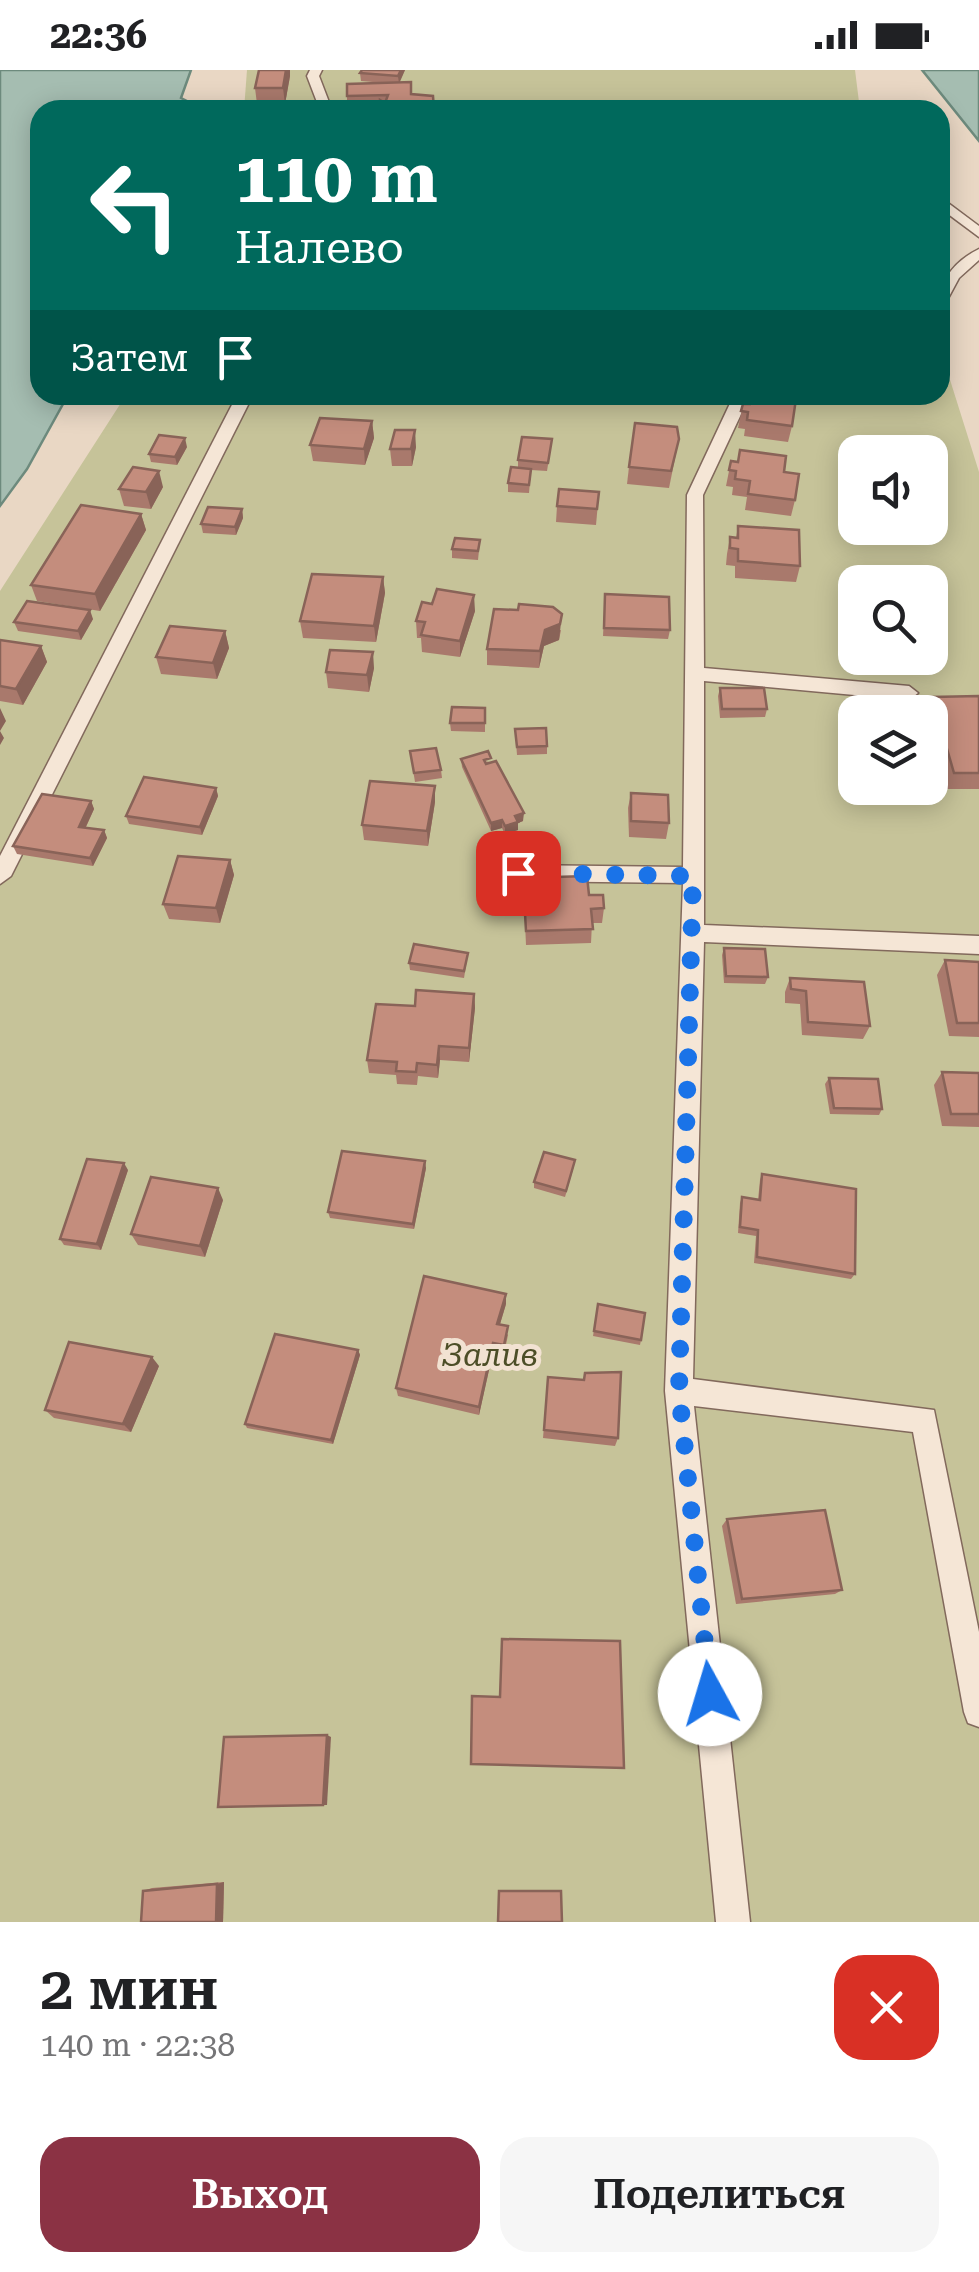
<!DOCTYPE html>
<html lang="ru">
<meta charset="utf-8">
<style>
:root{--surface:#fff;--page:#f6f6f6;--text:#202124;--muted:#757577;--accent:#8b3244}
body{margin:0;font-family:"Roboto Serif",serif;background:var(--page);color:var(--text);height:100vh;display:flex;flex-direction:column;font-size:38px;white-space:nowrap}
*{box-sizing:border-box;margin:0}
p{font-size:32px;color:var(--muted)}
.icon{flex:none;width:55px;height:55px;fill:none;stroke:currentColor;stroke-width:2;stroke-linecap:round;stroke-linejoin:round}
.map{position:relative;height:1852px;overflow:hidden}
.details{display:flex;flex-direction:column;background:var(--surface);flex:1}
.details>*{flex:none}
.banner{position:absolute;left:30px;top:30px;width:920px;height:305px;border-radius:30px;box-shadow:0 5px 25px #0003;background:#00695c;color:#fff;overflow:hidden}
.fabs{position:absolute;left:838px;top:365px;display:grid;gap:20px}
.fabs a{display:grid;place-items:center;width:110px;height:110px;border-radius:20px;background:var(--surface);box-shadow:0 5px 25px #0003;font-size:50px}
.pin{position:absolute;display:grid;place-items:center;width:85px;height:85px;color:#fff;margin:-42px;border-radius:20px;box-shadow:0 5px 15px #0006}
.me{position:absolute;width:110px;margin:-55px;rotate:354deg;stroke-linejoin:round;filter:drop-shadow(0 0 8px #0008)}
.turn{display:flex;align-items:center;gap:35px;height:210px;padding:0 40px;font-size:45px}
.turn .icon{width:130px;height:130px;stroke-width:2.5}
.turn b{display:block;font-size:70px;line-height:85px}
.then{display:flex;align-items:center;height:95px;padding:0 40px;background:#0003;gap:20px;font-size:38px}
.round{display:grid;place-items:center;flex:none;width:105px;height:105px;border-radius:30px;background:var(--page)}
.summary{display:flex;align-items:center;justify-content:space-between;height:170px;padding:0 40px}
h1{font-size:60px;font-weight:600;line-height:75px}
.button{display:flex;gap:20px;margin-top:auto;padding:20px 40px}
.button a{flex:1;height:115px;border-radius:30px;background:var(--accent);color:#fff;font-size:40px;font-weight:600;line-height:115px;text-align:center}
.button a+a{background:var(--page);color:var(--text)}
.status{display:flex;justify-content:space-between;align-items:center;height:70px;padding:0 50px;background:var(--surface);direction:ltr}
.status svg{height:28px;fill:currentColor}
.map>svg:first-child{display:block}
</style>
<div class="status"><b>22:36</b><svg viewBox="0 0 49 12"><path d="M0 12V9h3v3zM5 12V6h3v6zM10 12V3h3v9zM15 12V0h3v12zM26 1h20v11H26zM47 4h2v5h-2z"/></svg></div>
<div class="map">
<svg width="979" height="1852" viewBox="0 0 979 1852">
<rect width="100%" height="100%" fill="#e9d7c4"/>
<!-- green -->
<g fill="#c6c399" fill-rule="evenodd">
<path d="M247,0H855L860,40H244Z"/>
<path d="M940,278L979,402V1852H0V521L126,325H940ZM855,382H930V458H855ZM855,512H930V588H855ZM855,642H930V718H855Z"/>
</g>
<!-- water -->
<g fill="#a5bdb1" stroke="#6d8a7d" stroke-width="2.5">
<path d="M0,0H191L181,28L205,40H40V325H68L27,399L0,436Z"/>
<path d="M922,0H979V71Z"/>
</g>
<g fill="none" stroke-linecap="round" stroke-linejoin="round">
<!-- service casing -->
<g stroke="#82695c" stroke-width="3">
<g id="service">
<path d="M310,0H322L319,6L332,40H320L307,6Z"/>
<path d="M940,127L979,156V167L940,138Z"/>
<path d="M979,179V190L959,208L945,234L940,235C940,209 955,191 979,179Z"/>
<path d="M237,325H253L11,806L0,814V786Z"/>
<path d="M734,325H750L703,425L704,598L909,616L918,623L909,630L704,611V855L979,866V884L704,872L693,1309L934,1340L979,1562V1657L968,1653L964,1642L913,1362L694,1336L750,1852H716L665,1321L683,813L518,811L507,803L518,795L683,797L687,425Z"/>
</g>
</g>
<!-- service -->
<use href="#service" fill="#f5e6d6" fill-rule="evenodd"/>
</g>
<!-- wall -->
<g fill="#a9796c">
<path d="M259,0H290V6L285,34H257L255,18Z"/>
<path d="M405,0L399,12L411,24L380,33L347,34V26L385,13L361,11L360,3Z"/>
<path d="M743,334L792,356L788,372L744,366L745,359L738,358Z"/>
<path d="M372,351L374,368L365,395L313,391L310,375Z"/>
<path d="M552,369L547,401L531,400L529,423L508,422V413L518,398V390Z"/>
<path d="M679,369L669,418L627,414L629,397Z"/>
<path d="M187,377L177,395L151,392L149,384Z"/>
<path d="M416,377L412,396H392L390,379Z"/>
<path d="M731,391L784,402L795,430L791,446L745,440L747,427L732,425L733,417L726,416Z"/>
<path d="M163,417L151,439L124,436L119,419Z"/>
<path d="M599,422L596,455L556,452L557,436Z"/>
<path d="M242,439L243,448L236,465L203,463L201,454Z"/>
<path d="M141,444L146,460L100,541L37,531L31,515Z"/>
<path d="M738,456L800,496L796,512L735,508V496L726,495L727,484L730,467L736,468Z"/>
<path d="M480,470L478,490L452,488V479Z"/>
<path d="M383,507L385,523L376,572L303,568L300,551Z"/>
<path d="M605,524L670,560L668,569L603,566Z"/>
<path d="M475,541L460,587L422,582L421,568H417L416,551Z"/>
<path d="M93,549L81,570L18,561L14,552Z"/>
<path d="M561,560L559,570L544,576L539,598L487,595V579Z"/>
<path d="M225,561L229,578L217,609L161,604L156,587Z"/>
<path d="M0,570L41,576L47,592L23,635L0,631Z"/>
<path d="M374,598L369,622L328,618L326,602Z"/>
<path d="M720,618L767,639L765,647L720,648L718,626Z"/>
<path d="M979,626V719H947L930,660V642H925L932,627Z"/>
<path d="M485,638V662L451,661L450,653Z"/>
<path d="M515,659L547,676V684L517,685Z"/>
<path d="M410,681L441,700L442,708L415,712Z"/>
<path d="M461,689L491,692L523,751L518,753V760L505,764L502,758L491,761L462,697Z"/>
<path d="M435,716V732L428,776L364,770L362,755Z"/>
<path d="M216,718L218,726L202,765L129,754L126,746Z"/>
<path d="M863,718H928L929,720L922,735L865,733Z"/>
<path d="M631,723L669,753L666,769L629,767L628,738Z"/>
<path d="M91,731L94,739L86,757L104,760L107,768L93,796L17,784L13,776Z"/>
<path d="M230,790L234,805L220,853L169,849L163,834Z"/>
<path d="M523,808L589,825L604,838L602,853H592L591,873L526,875Z"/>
<path d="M724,878L768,907L765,914L724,913L722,885Z"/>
<path d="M468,883L464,908L410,900L409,893Z"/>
<path d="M945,890L979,892V967L949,966L937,905Z"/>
<path d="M790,908L870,956L863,969L802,965L800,934L785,933V922Z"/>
<path d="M474,924L475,938L469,992L440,990L438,1008L418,1006L417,1015L397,1014L396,1005L369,1003L367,990L415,936Z"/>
<path d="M942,1002L979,1003V1057L942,1056L934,1015Z"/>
<path d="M829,1008L882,1039L879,1045L830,1044L825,1014Z"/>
<path d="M574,1096L565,1127L534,1118V1112Z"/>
<path d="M426,1098L414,1159L330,1148L328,1142Z"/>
<path d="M128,1100L101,1180L64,1175L60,1169Z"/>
<path d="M762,1104L855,1204L851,1209L754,1193L756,1166L738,1163L740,1133L742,1127L758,1130L760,1110Z"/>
<path d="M223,1130L205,1187L138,1175L131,1164Z"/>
<path d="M506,1234L500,1254L508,1265L504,1284L493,1282L479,1345L398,1326L396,1318Z"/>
<path d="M598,1234L641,1270L640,1275L593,1266Z"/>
<path d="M358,1280L360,1285L333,1374L247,1358L245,1354Z"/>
<path d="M159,1296L131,1362L54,1348L45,1340Z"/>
<path d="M548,1307L618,1368L615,1376L543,1368Z"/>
<path d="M727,1449L842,1520L835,1524L736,1534L722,1456Z"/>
<path d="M224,1812L223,1852H141L143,1821L152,1818Z"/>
</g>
<!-- shaded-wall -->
<g fill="#896358">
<path d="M286,0H290V6L285,34L283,18Z"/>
<path d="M401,0H405L399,14L398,6Z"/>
<path d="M372,351L374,368L365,395L364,379Z"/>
<path d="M415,360L416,377L412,396L411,379Z"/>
<path d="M185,368L187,377L177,395L175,387Z"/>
<path d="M159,401L163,417L151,439L146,422Z"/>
<path d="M242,439L243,448L236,465L235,457Z"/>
<path d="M141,444L146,460L100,541L95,524Z"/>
<path d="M383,507L385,523L376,572L374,556Z"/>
<path d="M474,525L475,541L460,587V571Z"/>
<path d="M90,540L93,549L81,570L78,561Z"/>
<path d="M562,544L559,570L544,576L539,598L540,581L545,560Z"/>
<path d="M225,561L229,578L217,609L213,593Z"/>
<path d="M41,576L47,592L23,635L16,619Z"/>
<path d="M373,582L374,598L369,622L367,605Z"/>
<path d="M0,638L6,651L0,661L4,668L0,675Z"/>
<path d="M435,716V732L428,776L427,761Z"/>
<path d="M216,718L218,726L202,765L200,757Z"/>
<path d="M91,731L94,739L82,765L79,757Z"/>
<path d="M524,743L523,751L518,753V760L505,764V756L515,746Z"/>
<path d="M502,750V758L491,761V753Z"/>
<path d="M104,760L107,768L93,796L90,788Z"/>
<path d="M230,790L234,805L220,853L216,838Z"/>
<path d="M474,924L475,938L469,992V978Z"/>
<path d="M439,976L440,990L438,1008L437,995Z"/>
<path d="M425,1091L426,1098L414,1159L413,1154Z"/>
<path d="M124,1093L128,1100L101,1180L97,1174Z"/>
<path d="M218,1118L223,1130L205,1187L200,1176Z"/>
<path d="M506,1224V1234L497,1264V1254Z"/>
<path d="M493,1273V1282L479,1345V1337Z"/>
<path d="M358,1280L360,1285L333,1374L331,1370Z"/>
<path d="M152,1287L159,1296L131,1362L123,1354Z"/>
<path d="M327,1665L331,1667L327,1735H323Z"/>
<path d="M224,1812L223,1852H216L217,1814Z"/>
</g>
<!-- building -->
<g fill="#c48d7d" stroke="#896358" stroke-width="2.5">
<path d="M259,0H286L283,18H255Z"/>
<path d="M362,0H401L398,6L360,3Z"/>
<path d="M411,12V24L433,26L434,40H380V30L385,33L388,25L347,26V14Z"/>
<path d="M752,325L796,329L792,356L747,350L748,342L741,341L743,334H750Z"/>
<path d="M320,348L372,351L364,379L310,375Z"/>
<path d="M635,353L677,357L679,369L671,401L629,397Z"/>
<path d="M395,360H415L411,379H390Z"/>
<path d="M159,365L185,368L175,387L149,384Z"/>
<path d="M522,367L552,369L548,393L518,390Z"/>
<path d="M740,380L786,386L784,402L799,404L795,430L748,424L750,411L735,409L736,401L729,400L731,391L738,392Z"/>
<path d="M133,397L159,401L146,422L119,419Z"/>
<path d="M511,397L531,399L529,415L508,413Z"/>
<path d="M559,419L599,422L597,439L557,436Z"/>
<path d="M81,435L141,444L95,524L31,515Z"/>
<path d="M208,437L242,439L235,457L201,454Z"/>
<path d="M738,456L799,460L800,496L738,491V479L730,478V467L738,468Z"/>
<path d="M455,468L480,470L478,481L452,479Z"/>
<path d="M312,504L383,507L374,556L300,551Z"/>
<path d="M437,519L474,525L460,571L421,565L425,552L416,551L422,532L432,534Z"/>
<path d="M605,524L669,527L670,560L604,558Z"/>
<path d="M27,531L90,540L78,561L14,552Z"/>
<path d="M519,534L553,537L562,544L560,554L545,560L540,581L487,579L494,539L518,540Z"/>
<path d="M170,556L225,561L213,593L156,587Z"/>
<path d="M0,570L41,576L16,619L0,616Z"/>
<path d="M330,580L373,582L367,605L326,602Z"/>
<path d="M720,618H764L767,639H722Z"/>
<path d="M979,626V703H954L932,627Z"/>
<path d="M452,637L485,638V653H450Z"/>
<path d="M546,658L547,676L517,677L515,659Z"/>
<path d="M436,678L441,700L414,703L410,681Z"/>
<path d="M488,681L491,688L484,690L486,694L496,691L524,743L515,746L518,752L505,756L502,750L491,753L461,689Z"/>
<path d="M144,707L216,718L200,757L126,746Z"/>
<path d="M370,711L435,716L427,761L362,755Z"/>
<path d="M877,718H928L929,720Z"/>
<path d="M631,723L668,725L669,753L631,751Z"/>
<path d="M42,724L91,731L79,757L104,760L90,788L13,776Z"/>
<path d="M178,786L230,790L216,838L163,834Z"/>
<path d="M587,806L589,825H603L604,838L591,839L593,859L526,861L523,808Z"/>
<path d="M414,874L468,883L464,901L409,893Z"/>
<path d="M724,878L765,879L768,907L726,906Z"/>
<path d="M945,890L979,892V953H957Z"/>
<path d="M790,908L864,912L870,956L808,952L806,921L791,919Z"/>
<path d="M416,920L474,924L469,978L439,976L437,995L417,993L416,1002L396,1001L397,992L367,990L376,934L415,936Z"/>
<path d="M942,1002L979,1003V1044H951Z"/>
<path d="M829,1008L878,1009L882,1039L834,1038Z"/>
<path d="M342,1081L425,1091L413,1154L328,1142Z"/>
<path d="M544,1082L575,1090L566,1121L534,1112Z"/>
<path d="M87,1089L124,1093L97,1174L60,1169Z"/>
<path d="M762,1104L856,1119L855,1204L757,1187L758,1160L740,1157L742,1127L760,1130Z"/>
<path d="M151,1107L218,1118L200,1176L131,1164Z"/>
<path d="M424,1206L506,1224L497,1254L508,1256L504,1275L493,1273L479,1337L396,1318Z"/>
<path d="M598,1234L645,1243L641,1270L594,1261Z"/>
<path d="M275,1264L358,1280L331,1370L245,1354Z"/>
<path d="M69,1272L152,1287L123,1354L45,1340Z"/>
<path d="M621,1302L618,1368L544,1360L548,1307L584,1310L585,1303Z"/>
<path d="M825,1440L842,1520L742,1529L727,1449Z"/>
<path d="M502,1569L620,1571L624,1698L471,1694L472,1626L500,1627Z"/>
<path d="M327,1665L323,1735L218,1737L224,1667Z"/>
<path d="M217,1814L216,1852H141L143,1821Z"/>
<path d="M499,1821H561L562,1852H498Z"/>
</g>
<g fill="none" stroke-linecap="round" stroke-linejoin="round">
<!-- route -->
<path stroke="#1a73e8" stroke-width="18" stroke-dasharray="0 32.4" d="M518,803L693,806L679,1321L710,1624"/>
</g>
<g text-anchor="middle" stroke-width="10" stroke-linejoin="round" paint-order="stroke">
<!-- park labels -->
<g font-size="32" font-style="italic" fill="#4c4e27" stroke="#f2e2d2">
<text x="490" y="1296">Залив</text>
</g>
</g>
</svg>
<div class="fabs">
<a><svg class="icon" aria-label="sound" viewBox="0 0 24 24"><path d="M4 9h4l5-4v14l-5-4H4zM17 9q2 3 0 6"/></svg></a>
<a><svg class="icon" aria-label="search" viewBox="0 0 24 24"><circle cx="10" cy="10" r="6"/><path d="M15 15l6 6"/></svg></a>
<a><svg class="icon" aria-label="layers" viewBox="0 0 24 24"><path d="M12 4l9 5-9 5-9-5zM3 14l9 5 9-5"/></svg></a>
</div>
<div class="pin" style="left:518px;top:803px;background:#d93025"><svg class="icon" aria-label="arrive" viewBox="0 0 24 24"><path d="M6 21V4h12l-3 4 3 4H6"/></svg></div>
<svg class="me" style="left:710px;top:1624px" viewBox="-20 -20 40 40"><circle r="19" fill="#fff"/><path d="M0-13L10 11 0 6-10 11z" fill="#1a73e8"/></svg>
<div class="banner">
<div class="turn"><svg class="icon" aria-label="left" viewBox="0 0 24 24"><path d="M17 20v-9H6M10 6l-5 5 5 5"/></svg><div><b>110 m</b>Налево</div></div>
<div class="then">Затем<svg class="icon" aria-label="arrive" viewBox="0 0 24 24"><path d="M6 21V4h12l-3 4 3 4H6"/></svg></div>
</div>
</div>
<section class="details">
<div class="summary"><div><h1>2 мин</h1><p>140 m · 22:38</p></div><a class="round" style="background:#d93025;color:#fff"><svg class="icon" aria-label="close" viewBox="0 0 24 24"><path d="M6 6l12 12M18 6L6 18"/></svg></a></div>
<div class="button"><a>Выход</a><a>Поделиться</a></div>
</section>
